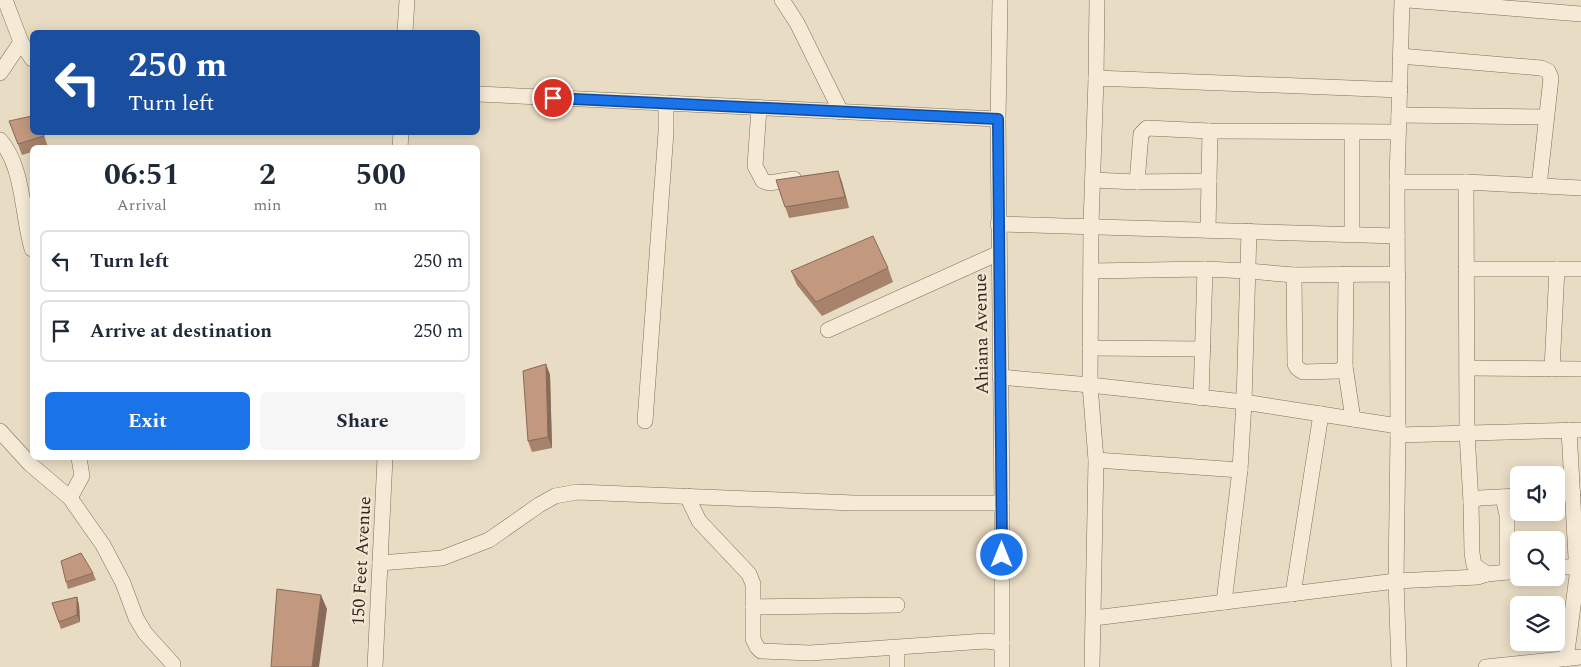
<!DOCTYPE html>
<style>
:root{--surface:#fff;--page:#f6f6f7;--text:#1f2937;--muted:#747a83;--line:#e0e1e3;--accent:#1a73e8}
body{margin:0;font-family:Spectral,serif;background:var(--page);color:var(--text);height:100vh;display:flex;flex-direction:column;font-size:19px;white-space:nowrap}
*{box-sizing:border-box;margin:0}
p{font-size:16px;color:var(--muted)}
.icon{flex:none;width:28px;height:28px;fill:none;stroke:currentColor;stroke-width:2;stroke-linecap:round;stroke-linejoin:round}
.map{position:relative;flex:1;overflow:hidden}
.drawer{position:absolute;left:30px;top:145px;width:450px;height:315px;display:flex;flex-direction:column;background:var(--surface);border-radius:8px;box-shadow:0 2px 12px #0003}
.drawer>*{flex:none}
.top-card{position:absolute;left:30px;top:30px;width:450px;height:105px;border-radius:8px;box-shadow:0 2px 12px #0003;background:#1a4fa0;color:#fff;overflow:hidden}
.controls{position:absolute;left:1510px;top:466px;display:grid;gap:10px}
.controls a{display:grid;place-items:center;width:55px;height:55px;border-radius:8px;background:var(--surface);box-shadow:0 2px 12px #0003;font-size:25px}
.pin{position:absolute;display:grid;place-items:center;width:42px;height:42px;color:#fff;margin:-21px;border:2px solid #fff;border-radius:50%;box-shadow:0 1px 5px #0007}
.me{position:absolute;width:55px;margin:-28px;rotate:0deg;stroke-linejoin:round;filter:drop-shadow(0 0 4px #0008)}
.turn{display:flex;align-items:center;gap:18px;height:105px;padding:0 15px;font-size:22px}
.turn .icon{width:65px;height:65px;stroke-width:2.5}
.turn b{display:block;font-size:35px;line-height:42px}
.eta{display:flex;justify-content:space-evenly;align-items:center;height:85px;text-align:center}
.eta b{font-size:30px;font-weight:700;line-height:35px}
.cta{display:flex;gap:10px;margin-top:auto;padding:10px 15px}
.cta a{flex:1;height:58px;border-radius:8px;background:var(--accent);color:#fff;font-size:20px;font-weight:700;line-height:58px;text-align:center}
.cta a+a{background:var(--page);color:var(--text)}
ul{padding:0;list-style:none}
li{display:flex;align-items:center;gap:15px;height:62px;margin:0 10px 8px;padding:0 5px;border:2px solid var(--line);border-radius:8px}
li div{flex:1}
li b{display:block;font-size:19px}
li em{font-style:normal}
.map>svg:first-child{display:block}
</style>
<div class="map">
<svg width="1581" height="667" viewBox="0 0 1581 667">
<rect width="100%" height="100%" fill="#e8dcc4"/>
<g fill="none" stroke-linecap="round" stroke-linejoin="round">
<!-- minor casing -->
<g stroke="#816e5c" stroke-width="16">
<g id="minor">
<path d="M5,0L21,42"/>
<path d="M782,0L797,23L841,112"/>
<path d="M1000,0L998,119L1002,503V667"/>
<path d="M1408,0L1581,14"/>
<path d="M405,32L407,0"/>
<path d="M1400,56L1541,68L1548,71L1551,78L1539,186"/>
<path d="M0,73L21,42L32,59"/>
<path d="M1096,78L1097,0"/>
<path d="M478,94L998,119"/>
<path d="M759,108L755,166L763,181L769,183L794,179"/>
<path d="M1399,115L1546,117"/>
<path d="M0,140C24,167 22,216 32,249"/>
<path d="M400,148L401,132"/>
<path d="M1093,180L1137,182L1209,181"/>
<path d="M1137,182L1141,134L1147,128L1210,131L1398,132"/>
<path d="M1397,182H1466L1581,188"/>
<path d="M1466,182L1467,433L1471,502"/>
<path d="M998,224L1397,236"/>
<path d="M1208,230L1210,131"/>
<path d="M1352,234V132"/>
<path d="M1466,269H1581"/>
<path d="M1091,271L1205,269L1248,271L1294,275L1295,364L1297,368L1303,372L1339,371L1345,366L1346,274"/>
<path d="M1294,275L1388,274L1398,275"/>
<path d="M828,330L999,253"/>
<path d="M1090,348L1203,349"/>
<path d="M1345,366L1353,419"/>
<path d="M1467,368L1581,369"/>
<path d="M1552,369L1557,269"/>
<path d="M1000,377L1090,385L1244,402L1249,231"/>
<path d="M1201,398L1205,269"/>
<path d="M645,421L666,132V103"/>
<path d="M0,431L30,464L70,498L103,545L123,583L136,618L145,633L173,664V667"/>
<path d="M1398,435L1581,430"/>
<path d="M1096,460L1240,470"/>
<path d="M1556,494L1573,493"/>
<path d="M687,496L699,521L749,574L753,584V639L757,647L761,651L810,653L986,641L1002,643"/>
<path d="M1519,496L1479,498L1471,502L1472,553L1474,565L1487,574L1519,571"/>
<path d="M1503,497L1507,515V572"/>
<path d="M70,498L82,476L79,458"/>
<path d="M380,563L442,558L489,540L539,505L555,496L577,492L854,503H1002"/>
<path d="M1556,568L1577,566"/>
<path d="M1293,594L1321,414"/>
<path d="M1224,602L1240,470L1244,402L1398,426"/>
<path d="M753,607L897,605"/>
<path d="M1094,618L1396,581L1478,577L1487,574"/>
<path d="M1566,659L1577,576L1569,430"/>
<path d="M375,667L385,458"/>
<path d="M897,667V648"/>
<path d="M1092,667L1096,460L1090,385L1091,225L1096,78L1400,90"/>
<path d="M1399,667L1396,581L1398,435L1397,182L1402,0"/>
<path d="M1486,667L1581,657"/>
</g>
</g>
<!-- minor -->
<use href="#minor" stroke="#f4ead6" stroke-width="15"/>
</g>
<!-- wall -->
<g fill="#a7836c">
<path d="M9,121L43,132L48,147L45,148H32V152L22,155Z"/>
<path d="M838,171L849,208L789,218L776,180Z"/>
<path d="M888,268L893,282L822,316L797,285L791,271Z"/>
<path d="M546,364L550,375L552,448L532,452L528,441Z"/>
<path d="M170,458H189V459Z"/>
<path d="M93,573L96,580L68,589L66,582Z"/>
<path d="M77,597L79,605L80,622L61,629L52,603Z"/>
</g>
<!-- shaded-wall -->
<g fill="#886a58">
<path d="M838,171L842,182L849,208L845,197Z"/>
<path d="M546,364L550,375L552,448L548,437Z"/>
<path d="M321,595L327,609L319,667H312Z"/>
<path d="M77,597L79,605L80,622L77,615Z"/>
</g>
<!-- building -->
<g fill="#c2987e" stroke="#886a58">
<path d="M32,116V132H43L44,136L18,144L9,121Z"/>
<path d="M838,171L845,197L785,207L776,180Z"/>
<path d="M873,236L888,268L816,302L791,271Z"/>
<path d="M546,364L548,437L528,441L523,371Z"/>
<path d="M81,553L93,573L66,582L61,561Z"/>
<path d="M277,589L321,595L312,667H271Z"/>
<path d="M77,597V615L59,622L52,603Z"/>
</g>
<g fill="none" stroke-linecap="round" stroke-linejoin="round">
<!-- route casing -->
<g stroke="#114b97" stroke-width="12">
<path id="route" d="M553,98L998,119L1002,555"/>
</g>
<!-- route -->
<use href="#route" stroke="#1a73e8" stroke-width="9"/>
</g>
<g text-anchor="middle" stroke-width="4.5" stroke-linejoin="round" paint-order="stroke">
<!-- street labels -->
<g font-size="18" fill="#32271f" stroke="#f1e7d2">
<text transform="translate(981 334) rotate(-91)" y="6">Ahiana Avenue</text>
<text transform="translate(361 561) rotate(-87)" y="6">150 Feet Avenue</text>
</g>
</g>
</svg>
<div class="controls">
<a><svg class="icon" aria-label="sound" viewBox="0 0 24 24"><path d="M4 9h4l5-4v14l-5-4H4zM17 9q2 3 0 6"/></svg></a>
<a><svg class="icon" aria-label="search" viewBox="0 0 24 24"><circle cx="10" cy="10" r="6"/><path d="M15 15l6 6"/></svg></a>
<a><svg class="icon" aria-label="layers" viewBox="0 0 24 24"><path d="M12 4l9 5-9 5-9-5zM3 14l9 5 9-5"/></svg></a>
</div>
<div class="pin" style="left:553px;top:98px;background:#d93025"><svg class="icon" aria-label="arrive" viewBox="0 0 24 24"><path d="M6 21V4h12l-3 4 3 4H6"/></svg></div>
<svg class="me" style="left:1002px;top:555px" viewBox="-20 -20 40 40"><circle r="17" fill="#1a73e8" stroke="#fff" stroke-width="3"/><path d="M0-11L8 9 0 5-8 9z" fill="#fff"/></svg>
<div class="top-card">
<div class="turn"><svg class="icon" aria-label="left" viewBox="0 0 24 24"><path d="M17 20v-9H6M10 6l-5 5 5 5"/></svg><div><b>250 m</b>Turn left</div></div>
</div>
<section class="drawer">
<div class="eta">
<div><b>06:51</b><p>Arrival</p></div>
<div><b>2</b><p>min</p></div>
<div><b>500</b><p>m</p></div>
</div>
<ul>
<li><svg class="icon" aria-label="left" viewBox="0 0 24 24"><path d="M17 20v-9H6M10 6l-5 5 5 5"/></svg><div><b>Turn left</b></div><em>250 m</em></li>
<li><svg class="icon" aria-label="arrive" viewBox="0 0 24 24"><path d="M6 21V4h12l-3 4 3 4H6"/></svg><div><b>Arrive at destination</b></div><em>250 m</em></li>
</ul>
<div class="cta"><a>Exit</a><a>Share</a></div>
</section>
</div>
